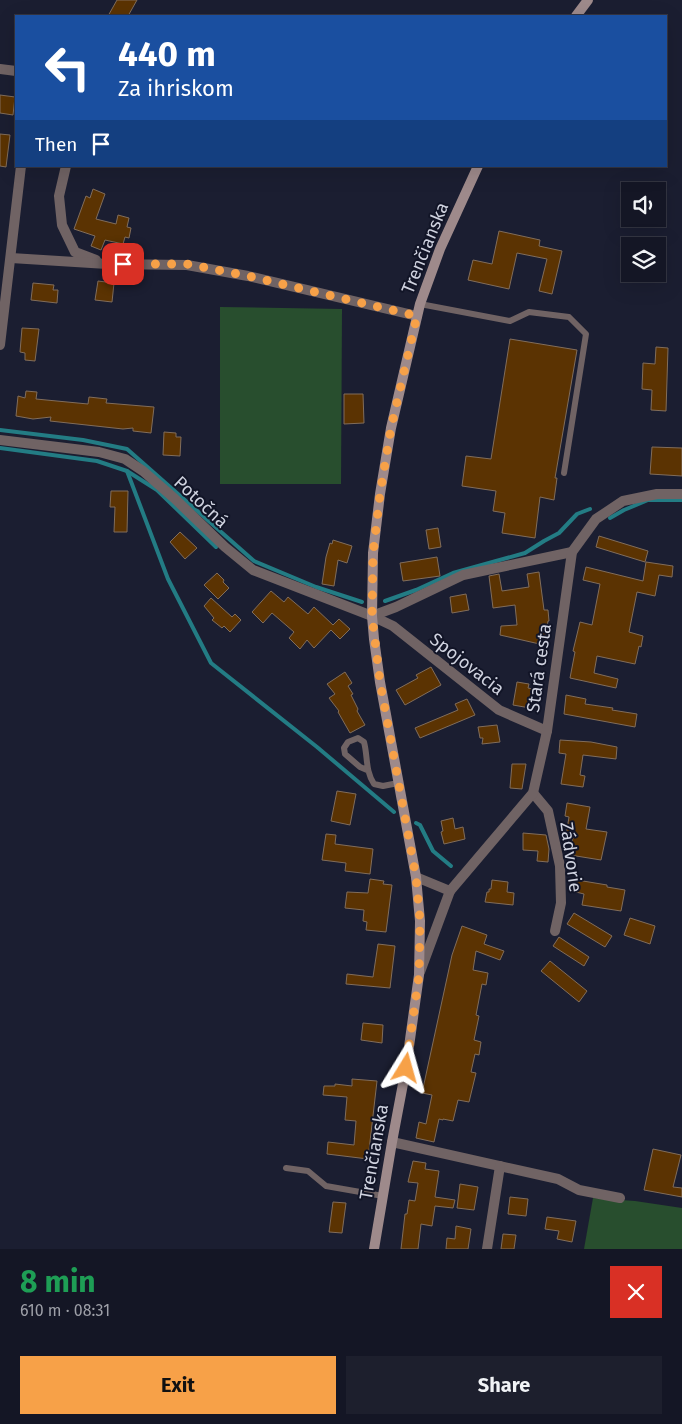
<!DOCTYPE html>
<meta charset="utf-8">
<style>
:root{--surface:#141625;--page:#1d1f2d;--text:#f1f3f6;--muted:#9d9fa7;--line:#333542;--accent:#f7a148}
body{margin:0;font-family:"Fira Sans",sans-serif;background:var(--page);color:var(--text);height:100vh;display:flex;flex-direction:column;font-size:19px;white-space:nowrap}
*{box-sizing:border-box;margin:0}
p{font-size:16px;color:var(--muted)}
.icon{flex:none;width:28px;height:28px;fill:none;stroke:currentColor;stroke-width:2;stroke-linecap:round;stroke-linejoin:round}
.map{position:relative;height:1249px;overflow:hidden}
.panel{display:flex;flex-direction:column;background:var(--surface);flex:1}
.panel>*{flex:none}
.guide{position:absolute;left:15px;top:15px;width:652px;height:152px;border-radius:0px;box-shadow:0 5px 20px #0002,0 0 0 1px var(--line);background:#1a4fa0;color:#fff;overflow:hidden}
.tools{position:absolute;left:621px;top:182px;display:grid;gap:10px}
.tools a{display:grid;place-items:center;width:45px;height:45px;border-radius:0px;background:var(--surface);box-shadow:0 5px 20px #0002,0 0 0 1px var(--line);font-size:25px}
.pin{position:absolute;display:grid;place-items:center;width:42px;height:42px;color:#fff;margin:-21px;border-radius:10px;box-shadow:0 2px 8px #0006}
.me{position:absolute;width:55px;margin:-28px;rotate:8deg;stroke-linejoin:round;filter:drop-shadow(0 0 4px #0008)}
.turn{display:flex;align-items:center;gap:18px;height:105px;padding:0 20px;font-size:22px}
.turn .icon{width:65px;height:65px;stroke-width:2.5}
.turn b{display:block;font-size:35px;line-height:42px}
.then{display:flex;align-items:center;height:48px;padding:0 20px;background:#0003;gap:10px;font-size:19px}
.round{display:grid;place-items:center;flex:none;width:52px;height:52px;border-radius:0px;background:var(--page)}
.summary{display:flex;align-items:center;justify-content:space-between;height:85px;padding:0 20px}
h1{font-size:30px;font-weight:700;line-height:38px;color:#1e9e55}
.primary-button{display:flex;gap:10px;margin-top:auto;padding:10px 20px}
.primary-button a{flex:1;height:58px;border-radius:0px;background:var(--accent);color:#111;font-size:20px;font-weight:700;line-height:58px;text-align:center}
.primary-button a+a{background:var(--page);color:var(--text)}
.map>svg:first-child{display:block}
</style>
<div class="map">
<svg width="682" height="1249" viewBox="0 0 682 1249">
<rect width="100%" height="100%" fill="#1b1e31"/>
<!-- green -->
<g fill="#284e2e">
<path d="M220,307L342,309L341,484H220Z"/>
<path d="M593,1198L635,1201L682,1208V1249H584Z"/>
</g>
<g fill="none" stroke-linecap="round" stroke-linejoin="round">
<!-- stream -->
<g stroke="#237c84" stroke-width="4">
<path d="M0,430L83,440L127,449L254,561L316,587L362,602"/>
<path d="M0,448L97,461L127,471L157,490L216,547"/>
<path d="M127,471L168,579L211,663L317,747L394,812"/>
<path d="M610,518L624,510L648,500H682"/>
<path d="M385,601L416,590L453,573L525,553L544,541L559,533L577,514L590,509"/>
<path d="M416,823L420,825L433,851L451,866"/>
</g>
</g>
<!-- building -->
<g fill="#5b3302" stroke="#816d5b">
<path d="M117,0H137L128,16H108Z"/>
<path d="M0,95L15,97L13,115L0,113Z"/>
<path d="M0,134L10,135L6,167L0,166Z"/>
<path d="M93,189L105,194L96,219L116,224L118,215L129,218L127,227L131,228L129,238L125,237L123,244L105,240L101,250L91,246L95,236L74,229L86,196L90,198Z"/>
<path d="M499,231L540,240L539,246L562,251L552,294L539,291L547,259L517,253L509,289L468,280L473,260L492,264Z"/>
<path d="M98,281L114,283L112,302L95,300Z"/>
<path d="M33,283L54,285L53,290H58L57,303L31,300Z"/>
<path d="M22,328L39,329L35,361L25,360V353L20,352Z"/>
<path d="M510,339L577,350L555,478H557L554,500L540,497L535,538L502,533L505,513L493,511L496,491L462,486L466,456L491,459Z"/>
<path d="M656,347L668,348L666,411L651,410L652,390L642,389L643,363L655,364Z"/>
<path d="M26,391L37,392L36,399L88,404L89,397L107,399L106,403L154,407L151,433L133,431V428L123,429L50,421L51,417L33,419L16,416L18,396L25,398Z"/>
<path d="M344,394H363L364,423L344,424Z"/>
<path d="M164,432L176,433V437H181L180,456L163,455Z"/>
<path d="M652,447L682,448V476L650,474Z"/>
<path d="M111,491H128L127,532H114L115,507H110Z"/>
<path d="M438,528L441,547L429,549L426,530Z"/>
<path d="M180,532L197,548L185,559L170,542Z"/>
<path d="M599,536L648,551L645,562L596,547Z"/>
<path d="M333,540L352,546L347,563L338,560L334,586L322,584L326,557L330,543L332,544Z"/>
<path d="M437,557L440,576L403,581L400,563Z"/>
<path d="M646,562L673,566L672,577L659,575L655,596L637,592L629,632L643,636L641,647L639,646L635,664L597,656L594,673L618,679L616,688L570,678L575,652L573,651L580,622L592,625L600,584L583,580L586,567L643,581Z"/>
<path d="M539,572L544,610H548L549,621H548L544,645L500,635L501,626L517,625L515,605L493,608L489,576L499,574L502,591L529,587L527,574Z"/>
<path d="M217,573L224,580L223,582L229,588L218,599L204,585Z"/>
<path d="M271,591L284,602L288,597L308,614L314,607L333,625L339,619L350,629L340,639L331,630L314,648L307,640L300,649L289,638L294,632L272,613L263,623L252,612Z"/>
<path d="M466,594L469,610L452,613L450,597Z"/>
<path d="M211,598L232,617L235,614L241,620L230,632L224,626L222,628L212,620L214,618L204,606Z"/>
<path d="M431,667L441,685L405,705L396,690L418,678L416,675Z"/>
<path d="M345,672L352,683L348,686L353,694L351,695L358,709L357,711L365,725L350,733L338,712L339,711L329,698L335,694L327,684Z"/>
<path d="M517,682L529,684L528,688L533,689L530,708L513,705Z"/>
<path d="M566,695L586,699L585,704L613,708L612,710L637,714L635,727L564,714Z"/>
<path d="M467,699L475,715L420,738L415,728L458,710L455,704Z"/>
<path d="M497,725L500,742L482,744L483,738H480L478,727Z"/>
<path d="M560,740L591,742L617,747L616,759L583,755L580,775L585,776L583,787L561,784L566,754L559,753Z"/>
<path d="M512,764H526L522,789L510,788Z"/>
<path d="M337,791L356,794L350,825L331,821Z"/>
<path d="M567,803L590,807L586,829L607,832L601,860L570,855L573,837L566,835L569,817L565,816Z"/>
<path d="M453,818L455,829L463,827L465,839L444,844L441,832L443,831L441,821Z"/>
<path d="M523,833L546,835L549,849L548,862L537,861L538,851L523,850Z"/>
<path d="M326,834L336,835L335,844L373,849L370,874L345,871L346,863L322,860Z"/>
<path d="M370,879L384,881L383,884L392,885L386,932L366,930L367,922L363,921L364,910L345,908L347,892L368,893Z"/>
<path d="M492,880L508,882L507,892L514,893L513,905L485,902L487,892H489V889H491Z"/>
<path d="M577,880L607,885V887L625,890L621,911L582,905L584,894L576,892Z"/>
<path d="M574,913L612,936L605,947L567,924Z"/>
<path d="M630,918L655,926L650,944L624,935Z"/>
<path d="M462,926L487,935L484,944L504,951L500,960L476,951L473,970L488,973L486,985L482,984L476,1015L479,1016L474,1040L481,1042L479,1055L475,1054L471,1072L476,1073L469,1102L458,1100L453,1121L443,1119V1120L439,1119L434,1142L416,1138L419,1122L426,1124L432,1095L422,1093L452,955Z"/>
<path d="M559,937L589,957L584,966L553,946Z"/>
<path d="M378,944L395,946L390,988L346,984L347,974L373,977Z"/>
<path d="M550,961L587,991L579,1002L541,971Z"/>
<path d="M363,1023L383,1025L382,1043L361,1040Z"/>
<path d="M352,1079L377,1081L368,1159L327,1154L328,1142L354,1145L356,1121L345,1120L347,1097L323,1095L324,1086H335V1084L352,1086Z"/>
<path d="M653,1149L681,1155L673,1187L682,1188V1197L644,1190Z"/>
<path d="M413,1161L426,1163L425,1169L439,1171L435,1197L455,1200L453,1208L435,1206L432,1226L421,1224L418,1249H401L405,1214H407L409,1200L415,1201L418,1183L408,1182Z"/>
<path d="M460,1184L478,1187L474,1210L457,1208Z"/>
<path d="M510,1197L528,1199L526,1216L508,1214Z"/>
<path d="M333,1202L346,1203L342,1233L329,1232Z"/>
<path d="M547,1217L576,1221L572,1242L557,1239L559,1231L545,1229Z"/>
<path d="M456,1226L471,1229L468,1249H446L447,1238L455,1239Z"/>
<path d="M503,1234L516,1235L514,1249H501Z"/>
</g>
<g fill="none" stroke-linecap="round" stroke-linejoin="round">
<!-- lane -->
<g stroke="#706364" stroke-width="6">
<path d="M420,304L510,321L529,312L569,317L586,334L564,473"/>
<path d="M367,770L360,767L345,754L344,748L348,742L358,738L364,742C368,757 365,770 374,784L383,786L398,783"/>
<path d="M286,1168L308,1171L326,1186L383,1196"/>
</g>
<!-- street -->
<g stroke="#706364" stroke-width="10">
<path d="M0,69L16,71"/>
<path d="M66,166L59,196L62,225L75,252L96,260"/>
<path d="M11,258L107,264L187,265L248,276L417,316"/>
<path d="M0,345L21,166"/>
<path d="M0,440L99,452L125,459L143,471L174,498L225,547L253,570L372,616L393,626L499,710L547,731"/>
<path d="M372,616L396,607L463,575L572,552"/>
<path d="M533,793L548,811L560,866L561,903L555,931"/>
<path d="M416,877L450,891L420,972"/>
<path d="M450,891L533,793L547,731L572,552L596,519L623,501L657,494H682"/>
<path d="M392,1142L558,1179L579,1190L620,1198"/>
<path d="M487,1249L500,1166"/>
</g>
<!-- secondary -->
<g stroke="#9e8a8b" stroke-width="10">
<path d="M576,16L588,0"/>
<path d="M374,1249L392,1142L406,1068L419,975L420,921L416,877L380,682L374,639L372,616L373,553L380,494L391,428L420,304L440,249L478,166"/>
</g>
</g>
<g fill="none" stroke-linecap="round" stroke-linejoin="round">
<!-- route -->
<path stroke="#f7a148" stroke-width="9" stroke-dasharray="0 16.2" d="M123,264H187L248,276L417,316L391,428L380,494L373,554L372,616L380,682L416,877L420,921L419,975L406,1068"/>
</g>
<g text-anchor="middle" stroke-width="4" stroke-linejoin="round" paint-order="stroke">
<!-- street labels -->
<g font-size="18" fill="#cfd2df" stroke="#121527">
<text transform="translate(425 248) rotate(-68)" y="6">Trenčianska</text>
<text transform="translate(201 502) rotate(43)" y="6">Potočná</text>
<text transform="translate(467 664) rotate(38)" y="6">Spojovacia</text>
<text transform="translate(539 668) rotate(-82)" y="6">Stará cesta</text>
<text transform="translate(571 857) rotate(82)" y="6">Zádvorie</text>
<text transform="translate(374 1152) rotate(-80)" y="6">Trenčianska</text>
</g>
</g>
</svg>
<div class="tools">
<a><svg class="icon" aria-label="sound" viewBox="0 0 24 24"><path d="M4 9h4l5-4v14l-5-4H4zM17 9q2 3 0 6"/></svg></a>
<a><svg class="icon" aria-label="layers" viewBox="0 0 24 24"><path d="M12 4l9 5-9 5-9-5zM3 14l9 5 9-5"/></svg></a>
</div>
<div class="pin" style="left:123px;top:264px;background:#d93025"><svg class="icon" aria-label="arrive" viewBox="0 0 24 24"><path d="M6 21V4h12l-3 4 3 4H6"/></svg></div>
<svg class="me" style="left:406px;top:1068px" viewBox="-20 -20 40 40"><path d="M0-17L14 15 0 8-14 15z" fill="#f7a148" stroke="#fff" stroke-width="4"/></svg>
<div class="guide">
<div class="turn"><svg class="icon" aria-label="left" viewBox="0 0 24 24"><path d="M17 20v-9H6M10 6l-5 5 5 5"/></svg><div><b>440 m</b>Za ihriskom</div></div>
<div class="then">Then<svg class="icon" aria-label="arrive" viewBox="0 0 24 24"><path d="M6 21V4h12l-3 4 3 4H6"/></svg></div>
</div>
</div>
<section class="panel">
<div class="summary"><div><h1>8 min</h1><p>610 m · 08:31</p></div><a class="round" style="background:#d93025;color:#fff"><svg class="icon" aria-label="close" viewBox="0 0 24 24"><path d="M6 6l12 12M18 6L6 18"/></svg></a></div>
<div class="primary-button"><a>Exit</a><a>Share</a></div>
</section>
